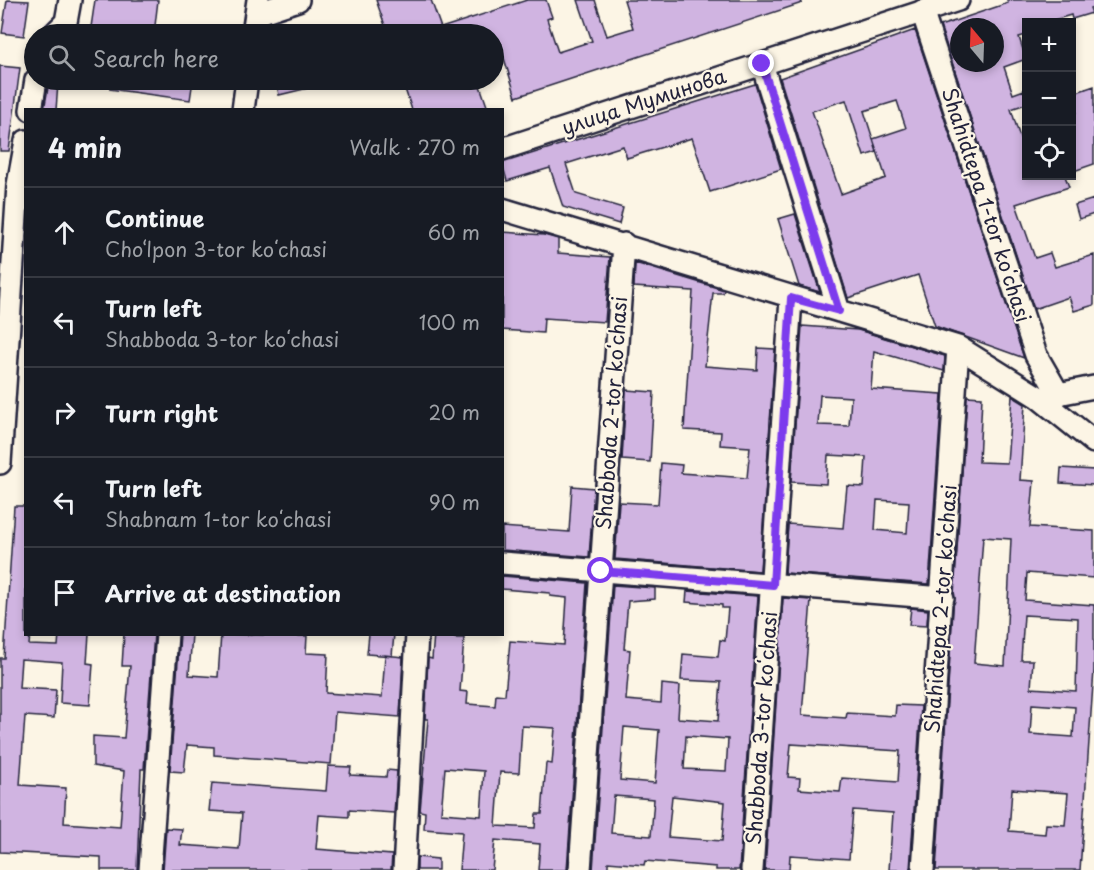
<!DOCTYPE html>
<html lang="en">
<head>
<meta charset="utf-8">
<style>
	body { margin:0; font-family:"Playpen Sans",sans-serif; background:#20242c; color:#f1f3f6 }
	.controls { position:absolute; right:18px; top:18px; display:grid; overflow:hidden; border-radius:0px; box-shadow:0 3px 9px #0003 }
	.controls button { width:54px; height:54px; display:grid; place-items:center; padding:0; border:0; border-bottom:2px solid #363941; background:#171b24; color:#f1f3f6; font:30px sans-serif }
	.compass { position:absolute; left:950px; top:18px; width:54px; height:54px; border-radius:50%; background:#171b24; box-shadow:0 3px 9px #0003; rotate:341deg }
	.stop { position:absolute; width:18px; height:18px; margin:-14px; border:4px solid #7c3aed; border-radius:50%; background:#fff }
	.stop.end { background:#7c3aed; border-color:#fff; box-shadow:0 2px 6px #0008 }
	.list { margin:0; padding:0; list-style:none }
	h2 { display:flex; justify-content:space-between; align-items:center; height:78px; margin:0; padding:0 24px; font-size:26px }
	h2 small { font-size:20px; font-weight:400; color:#9ea1a6 }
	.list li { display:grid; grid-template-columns:39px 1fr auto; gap:18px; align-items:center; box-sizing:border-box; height:90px; padding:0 24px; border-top:2px solid #363941 }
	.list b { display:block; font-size:22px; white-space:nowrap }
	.list p { margin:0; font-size:20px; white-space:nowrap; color:#9ea1a6 }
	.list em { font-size:20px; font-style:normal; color:#9ea1a6 }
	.icon { flex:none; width:33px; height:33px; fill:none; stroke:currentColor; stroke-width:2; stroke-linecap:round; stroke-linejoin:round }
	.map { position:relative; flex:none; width:1094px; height:870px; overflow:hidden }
	.search { position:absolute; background:#171b24; box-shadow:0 3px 9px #0003; left:24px; top:24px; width:480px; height:66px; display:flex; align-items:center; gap:15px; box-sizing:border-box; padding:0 21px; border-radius:33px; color:#9ea1a6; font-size:22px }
	.panel { position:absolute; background:#171b24; box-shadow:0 3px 9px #0003; left:24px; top:108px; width:480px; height:528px; border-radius:0px }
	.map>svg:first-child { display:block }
	.building { fill:#d0b4e1; stroke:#22223b; stroke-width:1.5; fill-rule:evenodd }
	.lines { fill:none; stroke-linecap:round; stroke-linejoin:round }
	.minor-casing { stroke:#22223b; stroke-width:26 }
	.minor { stroke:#fcf5e5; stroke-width:21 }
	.route { stroke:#7c3aed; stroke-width:8 }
	.labels { text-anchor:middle; stroke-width:4.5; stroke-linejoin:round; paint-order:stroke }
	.street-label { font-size:20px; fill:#22223b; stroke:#fcf5e5 }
</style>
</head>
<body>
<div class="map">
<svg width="1094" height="870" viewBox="0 0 1094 870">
	<rect width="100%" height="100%" fill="#fcf5e5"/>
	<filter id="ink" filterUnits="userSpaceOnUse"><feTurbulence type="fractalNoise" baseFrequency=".0167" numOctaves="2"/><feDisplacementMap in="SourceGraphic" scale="12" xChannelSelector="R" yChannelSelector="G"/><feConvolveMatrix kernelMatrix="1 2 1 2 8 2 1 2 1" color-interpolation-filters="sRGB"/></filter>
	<g filter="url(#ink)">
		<path class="building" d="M 7,0 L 29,1 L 24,36 L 2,33 Z
			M 95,0 L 158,0 L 154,34 L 90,34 Z
			M 376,0 L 431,0 L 441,28 L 527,0 L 546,0 L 552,17 L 547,19 L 558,52 L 592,41 L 578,0 L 595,0 L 607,36 L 633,28 L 624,0 L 801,0 L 802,3 L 516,97 L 499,42 L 494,41 L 494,34 L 388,34 Z
			M 1007,0 L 1094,0 L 1094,7 L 1090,8 L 1092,13 L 1072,19 L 1071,15 L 1047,22 L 1026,22 L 1026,35 L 1019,37 L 1026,59 L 1004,67 L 1013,94 L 1024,90 L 1026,98 L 1026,104 L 1011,109 L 1026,157 L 1026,176 L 1065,176 L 1069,187 L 1016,204 L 1035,258 L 1050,253 L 1055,267 L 1094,255 L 1094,305 L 1074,311 L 1069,297 L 1034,309 L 940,26 L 1008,3 ZM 959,27 L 995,27 L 995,63 L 959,63 Z
			M 915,30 L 1024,358 L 935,326 L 918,275 L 848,298 L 780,78 ZM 846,100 L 864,156 L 877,152 L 864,111 L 897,101 L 906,128 L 873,139 L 886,178 L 841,194 L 812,111 Z
			M 0,66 L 20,68 L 9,151 L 0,151 Z
			M 110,80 L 193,80 L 190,100 L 110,89 Z
			M 276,80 L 320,80 L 321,85 L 279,95 Z
			M 402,80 L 478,80 L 487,106 L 477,110 L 412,110 Z
			M 49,82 L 58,83 L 56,110 L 44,110 Z
			M 755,84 L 781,169 L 710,192 L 692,138 L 627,158 L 623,146 L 566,164 L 576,194 L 623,208 L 619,224 L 563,207 L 550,168 L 507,181 L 502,163 Z
			M 1094,86 L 1094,164 L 1071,172 L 1071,113 L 1076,112 L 1071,94 Z
			M 1094,199 L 1094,214 L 1079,219 L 1075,205 Z
			M 795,214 L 820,292 L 799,286 L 778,219 Z
			M 502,232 L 544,235 L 558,239 L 558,253 L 610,257 L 605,322 L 544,318 L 543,333 L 502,330 Z
			M 635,263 L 724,290 L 723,293 L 713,293 L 705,366 L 757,370 L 758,348 L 775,349 L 760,571 L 615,559 L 619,502 L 658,504 L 661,463 L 682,465 L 681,473 L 747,478 L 750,447 L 720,445 L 721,432 L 684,430 L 693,291 L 634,287 Z
			M 802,326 L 858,330 L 945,356 L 944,371 L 874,351 L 871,389 L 942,394 L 929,584 L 785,573 L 788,524 L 843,528 L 847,486 L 864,487 L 866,457 L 828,455 L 826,484 L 791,482 ZM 820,395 L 851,397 L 849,426 L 818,425 ZM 877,500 L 909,502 L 907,533 L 875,530 Z
			M 626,390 L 654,392 L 650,462 L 622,460 Z
			M 967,396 L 982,397 L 979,462 L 1007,463 L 1012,396 L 1025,404 L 1020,480 L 1034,481 L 1030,527 L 1094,531 L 1094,578 L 1027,573 L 1025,600 L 1094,605 L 1094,670 L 1080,870 L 936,870 ZM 983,537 L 1011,539 L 1005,666 L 974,663 ZM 1024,615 L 1078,618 L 1076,691 L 1031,688 L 1033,660 L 1021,660 ZM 1032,704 L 1075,707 L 1073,737 L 1030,734 ZM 1012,789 L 1068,793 L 1065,825 L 1046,824 L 1045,834 L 1009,831 Z
			M 1061,468 L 1094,470 L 1094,485 L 1060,483 Z
			M 572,486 L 594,488 L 589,557 L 502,550 L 502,527 L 569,532 Z
			M 14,506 L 26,506 L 26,634 L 30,634 L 29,645 L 58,646 L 59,634 L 89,634 L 87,663 L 93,664 L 90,705 L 60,703 L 62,662 L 21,659 L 19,688 L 56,690 L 54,718 L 25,716 L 20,785 L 66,788 L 64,823 L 120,827 L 124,771 L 93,766 L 93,736 L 124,738 L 130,666 L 122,666 L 124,634 L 154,634 L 144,769 L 141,769 L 137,870 L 101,870 L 101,857 L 0,852 L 0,658 L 4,658 Z
			M 502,576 L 587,583 L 567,870 L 538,870 L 540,844 L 495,840 L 492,870 L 459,870 L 462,832 L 424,829 L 425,812 L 420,811 L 428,719 L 425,719 L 428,658 L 432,659 L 434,634 L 456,634 L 455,638 L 464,638 L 460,691 L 468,692 L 467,704 L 495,706 L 496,694 L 505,695 L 510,641 L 564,645 L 567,598 L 550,596 L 550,593 L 502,589 ZM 522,726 L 555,728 L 552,764 L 546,763 L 542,814 L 536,814 L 535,828 L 496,826 L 500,772 L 519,773 ZM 445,768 L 484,771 L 481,816 L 441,813 Z
			M 613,585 L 655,588 L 655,599 L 628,601 L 624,649 L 630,650 L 626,700 L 661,703 L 662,684 L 680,686 L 678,718 L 718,721 L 721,682 L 681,680 L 683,654 L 718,657 L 720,640 L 725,641 L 728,608 L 722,608 L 722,605 L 686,602 L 687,591 L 758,596 L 739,870 L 716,870 L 716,867 L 645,861 L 644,865 L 608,862 L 608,870 L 593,870 ZM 624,727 L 659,730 L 655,783 L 620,780 ZM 686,736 L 728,739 L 726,771 L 684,769 ZM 614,796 L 654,799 L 651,836 L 611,833 ZM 672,796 L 725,802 L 722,841 L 668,837 Z
			M 783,598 L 811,600 L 802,715 L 846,718 L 847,713 L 895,716 L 896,705 L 921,706 L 910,870 L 889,870 L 893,813 L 853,810 L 849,859 L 790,855 L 789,870 L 765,870 ZM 791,744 L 900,751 L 898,782 L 842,778 L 840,792 L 799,789 L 800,778 L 788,777 Z
			M 911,608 L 928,610 L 927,626 L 909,625 Z
			M 180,634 L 192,634 L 189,675 L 218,677 L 221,634 L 307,636 L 306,653 L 328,654 L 326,693 L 382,697 L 385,655 L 403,657 L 400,717 L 335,712 L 331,764 L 214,755 L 214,747 L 187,745 L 184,772 L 170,771 Z
			M 369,634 L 394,634 L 392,656 L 367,654 Z
			M 328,766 L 351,767 L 350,775 L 386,777 L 387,770 L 397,771 L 394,813 L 349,810 L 349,817 L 319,815 L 316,849 L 392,855 L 391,870 L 163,870 L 166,828 L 182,829 L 180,845 L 239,849 L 242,813 L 209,811 L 212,783 L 326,791 Z
			M 417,857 L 438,859 L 438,870 L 417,870 Z"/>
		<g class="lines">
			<defs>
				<path id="minor" d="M 922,11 L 1036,355 L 1059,395
					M 256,14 L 298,0
					M 54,34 L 66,22 L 70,0
					M 253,34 L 258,0
					M 762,64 L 839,311
					M 31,110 L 36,80
					M 243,110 L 247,80
					M 502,149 L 958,0
					M 502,209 L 958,347 L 1038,397 L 1094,442
					M 1048,396 L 1094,387
					M 0,463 L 18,185 L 26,141
					M 502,563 L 943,598
					M 150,870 L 167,634
					M 404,870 L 417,634
					M 580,870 L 624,244
					M 752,870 L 791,299
					M 923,870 L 958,347"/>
			</defs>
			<use href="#minor" class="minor-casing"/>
			<use href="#minor" class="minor"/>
		</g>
	</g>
	<g class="lines" filter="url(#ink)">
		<path class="route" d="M 601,571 L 773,585 L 791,298 L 839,311 L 762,64"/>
	</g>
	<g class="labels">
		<g class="street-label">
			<text transform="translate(644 102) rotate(-18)" y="7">улица Муминова</text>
			<text transform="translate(986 205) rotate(72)" y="7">Shahidtepa 1-tor koʻchasi</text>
			<text transform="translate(612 413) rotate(-86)" y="7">Shabboda 2-tor koʻchasi</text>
			<text transform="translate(941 609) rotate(-86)" y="7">Shahidtepa 2-tor koʻchasi</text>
			<text transform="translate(762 728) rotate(-86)" y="7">Shabboda 3-tor koʻchasi</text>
		</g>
	</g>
</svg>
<div class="controls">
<button>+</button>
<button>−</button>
<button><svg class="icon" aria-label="locate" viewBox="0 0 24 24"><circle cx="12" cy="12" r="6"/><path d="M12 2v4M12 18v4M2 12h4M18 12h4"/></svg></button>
</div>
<svg class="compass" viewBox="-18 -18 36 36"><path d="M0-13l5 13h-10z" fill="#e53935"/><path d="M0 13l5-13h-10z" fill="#9ea1a6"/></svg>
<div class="stop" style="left:601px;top:571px"></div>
<div class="stop end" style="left:762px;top:64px"></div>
<div class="search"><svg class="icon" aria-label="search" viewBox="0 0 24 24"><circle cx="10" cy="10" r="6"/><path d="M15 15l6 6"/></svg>Search here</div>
<section class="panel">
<h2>4 min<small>Walk · 270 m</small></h2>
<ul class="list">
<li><svg class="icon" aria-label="ahead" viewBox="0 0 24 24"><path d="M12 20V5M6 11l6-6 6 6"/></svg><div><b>Continue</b><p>Cho‘lpon 3-tor koʻchasi</p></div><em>60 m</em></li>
<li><svg class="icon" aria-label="left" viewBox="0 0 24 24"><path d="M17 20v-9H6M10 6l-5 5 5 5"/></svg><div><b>Turn left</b><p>Shabboda 3-tor koʻchasi</p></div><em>100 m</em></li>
<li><svg class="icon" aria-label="right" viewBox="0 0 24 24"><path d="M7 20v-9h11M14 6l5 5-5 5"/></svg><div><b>Turn right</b></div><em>20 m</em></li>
<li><svg class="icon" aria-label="left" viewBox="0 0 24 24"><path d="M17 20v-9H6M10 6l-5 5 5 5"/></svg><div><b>Turn left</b><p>Shabnam 1-tor koʻchasi</p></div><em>90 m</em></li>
<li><svg class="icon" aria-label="arrive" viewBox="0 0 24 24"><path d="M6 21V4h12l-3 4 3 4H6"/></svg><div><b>Arrive at destination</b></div></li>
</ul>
</section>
</div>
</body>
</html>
